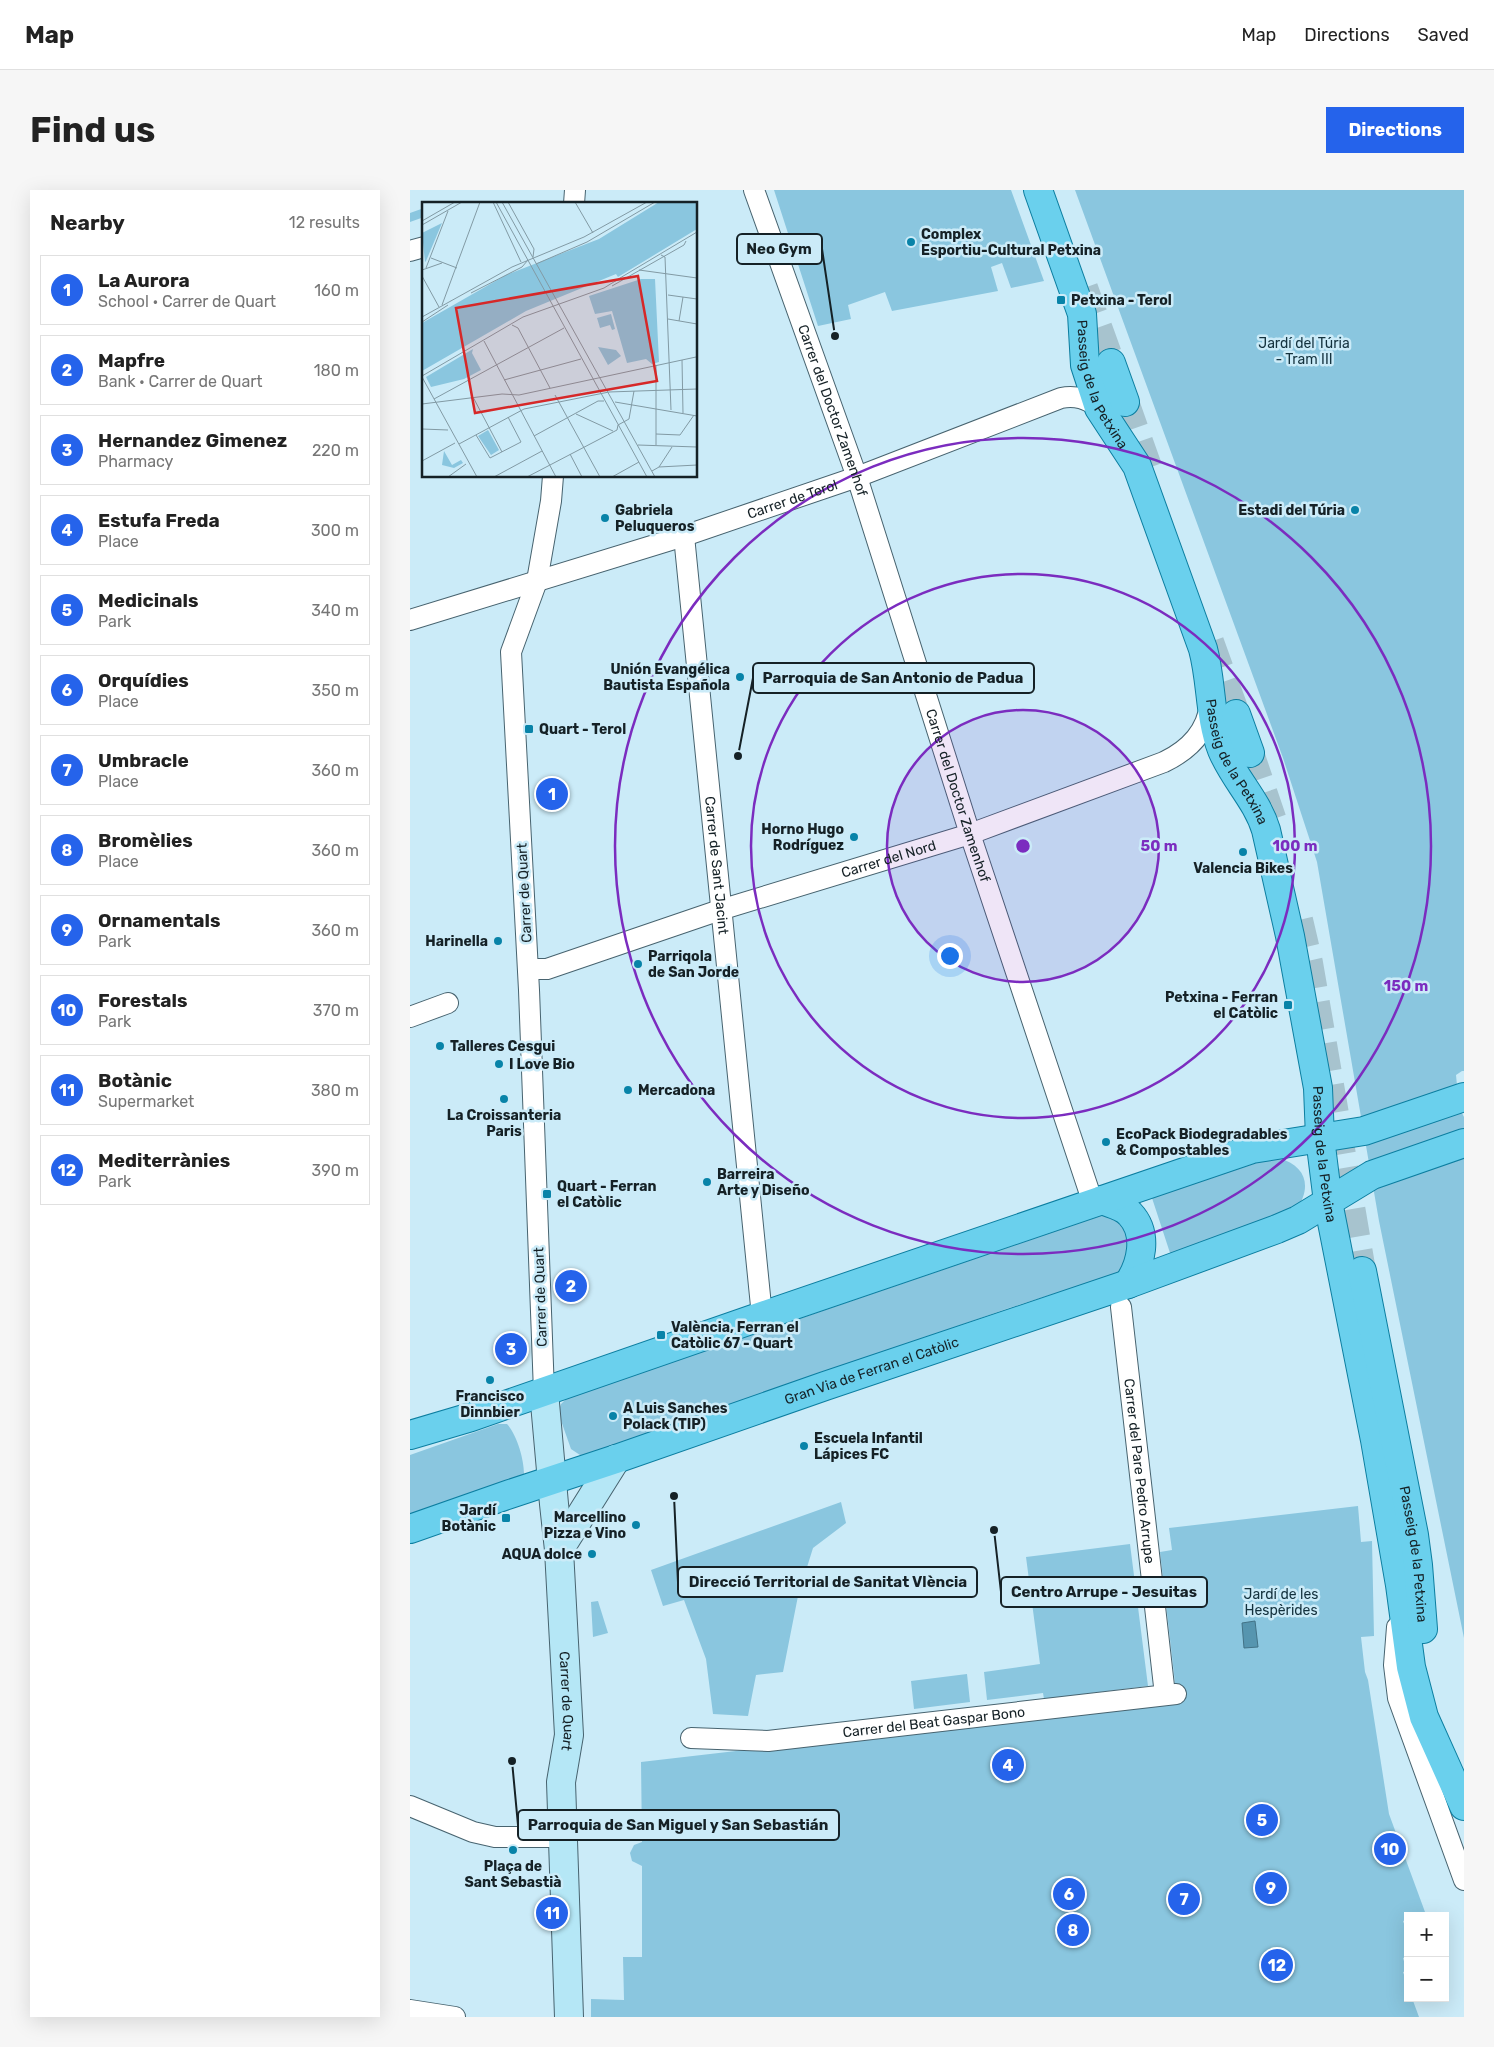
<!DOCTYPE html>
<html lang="en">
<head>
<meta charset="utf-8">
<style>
	body { margin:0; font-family:Rubik,sans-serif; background:#f6f6f6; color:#222 }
	.controls { position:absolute; right:15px; bottom:15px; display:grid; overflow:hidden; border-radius:0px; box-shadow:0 5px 20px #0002 }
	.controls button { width:45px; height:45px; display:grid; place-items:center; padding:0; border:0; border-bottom:1px solid #e0e0e0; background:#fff; color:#222; font:25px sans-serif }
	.you { position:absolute; left:539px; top:765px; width:18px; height:18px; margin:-12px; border:4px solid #fff; border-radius:50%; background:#1a73e8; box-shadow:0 0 0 8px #1a73e833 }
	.badge { display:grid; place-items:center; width:32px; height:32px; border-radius:50%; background:#2563eb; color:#fff; font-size:16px; font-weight:700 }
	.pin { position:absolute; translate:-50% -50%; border:2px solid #fff; box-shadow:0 1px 5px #0006 }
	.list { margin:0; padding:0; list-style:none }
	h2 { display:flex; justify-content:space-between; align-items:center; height:65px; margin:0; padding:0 20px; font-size:21px }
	h2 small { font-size:16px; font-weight:400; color:#767676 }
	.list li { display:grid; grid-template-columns:32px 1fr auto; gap:15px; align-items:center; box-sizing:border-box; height:70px; margin:0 10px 10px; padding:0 10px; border:1px solid #e0e0e0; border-radius:0px }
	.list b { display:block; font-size:19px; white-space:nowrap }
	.list p { margin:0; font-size:16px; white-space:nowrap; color:#767676 }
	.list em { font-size:16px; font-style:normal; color:#767676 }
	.map { position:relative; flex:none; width:1054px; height:1827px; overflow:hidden; border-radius:0px }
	header { display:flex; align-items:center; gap:30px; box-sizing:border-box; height:70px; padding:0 25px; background:#fff; border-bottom:1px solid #e0e0e0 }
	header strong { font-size:24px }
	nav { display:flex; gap:28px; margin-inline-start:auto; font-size:18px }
	.intro { display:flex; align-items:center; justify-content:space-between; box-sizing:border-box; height:120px; padding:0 30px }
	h1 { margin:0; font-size:35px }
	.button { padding:12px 22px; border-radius:0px; background:#2563eb; color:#fff; font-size:18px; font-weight:700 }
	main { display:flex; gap:30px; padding:0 30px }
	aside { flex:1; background:#fff; border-radius:0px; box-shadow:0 5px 20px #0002 }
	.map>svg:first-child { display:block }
	.green { fill:#8ac6df }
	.water { fill:#5695af; stroke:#427286 }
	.pier { fill:#cbebf8 }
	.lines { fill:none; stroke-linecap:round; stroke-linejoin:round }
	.primary-tunnel { stroke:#a7c3ce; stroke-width:28; stroke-dasharray:28 14; stroke-linecap:butt }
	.street-casing { stroke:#47636f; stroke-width:22 }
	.secondary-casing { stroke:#47636f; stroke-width:30 }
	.primary-casing { stroke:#0c7ea0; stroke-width:30 }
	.street { stroke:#fff; stroke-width:20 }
	.secondary { stroke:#b5e7f6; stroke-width:28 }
	.primary { stroke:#6ad0ed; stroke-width:28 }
	.ring { fill:none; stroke:#7b2cbf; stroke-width:2.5 }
	.poi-dot { fill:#0883a8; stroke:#cbebf8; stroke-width:2 }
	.labels { text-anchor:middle; stroke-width:5; stroke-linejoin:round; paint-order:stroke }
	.poi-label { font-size:14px; font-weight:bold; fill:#152126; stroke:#cbebf8; text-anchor:start }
	.park-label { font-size:14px; fill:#14323e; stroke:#cbebf8 }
	.street-label { font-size:14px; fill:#152126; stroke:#cbebf8 }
	.inset-road { fill:none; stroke:#829aa4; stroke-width:1 }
	.view { fill:#d62828; fill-opacity:0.15; stroke:#d62828; stroke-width:2.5 }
	.inset-edge { fill:none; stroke:#152126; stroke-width:2.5 }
	.centre { fill:#7b2cbf; stroke:#cbebf8; stroke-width:2.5 }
	.ring-label { font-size:15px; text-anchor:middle; font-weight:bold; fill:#7b2cbf; stroke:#cbebf8; stroke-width:5; stroke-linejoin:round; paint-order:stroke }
	.leader { fill:none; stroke:#152126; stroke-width:2 }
	.callout-dot { fill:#152126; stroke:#cbebf8; stroke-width:2 }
	.callout { fill:#cbebf8; stroke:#152126; stroke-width:2 }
	.callout-label { font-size:15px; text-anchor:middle; font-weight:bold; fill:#152126 }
</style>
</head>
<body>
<header>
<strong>Map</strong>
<nav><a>Map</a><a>Directions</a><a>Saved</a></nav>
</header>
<div class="intro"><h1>Find us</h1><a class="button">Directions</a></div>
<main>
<aside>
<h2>Nearby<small>12 results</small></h2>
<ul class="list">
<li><span class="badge">1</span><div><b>La Aurora</b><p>School · Carrer de Quart</p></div><em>160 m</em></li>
<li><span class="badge">2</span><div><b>Mapfre</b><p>Bank · Carrer de Quart</p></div><em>180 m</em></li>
<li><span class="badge">3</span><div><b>Hernandez Gimenez</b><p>Pharmacy</p></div><em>220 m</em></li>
<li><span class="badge">4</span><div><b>Estufa Freda</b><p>Place</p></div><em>300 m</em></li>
<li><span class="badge">5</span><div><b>Medicinals</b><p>Park</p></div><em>340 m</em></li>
<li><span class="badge">6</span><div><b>Orquídies</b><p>Place</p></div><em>350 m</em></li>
<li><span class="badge">7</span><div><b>Umbracle</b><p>Place</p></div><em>360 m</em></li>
<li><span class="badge">8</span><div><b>Bromèlies</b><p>Place</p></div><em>360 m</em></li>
<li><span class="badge">9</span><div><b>Ornamentals</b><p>Park</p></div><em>360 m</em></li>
<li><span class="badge">10</span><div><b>Forestals</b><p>Park</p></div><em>370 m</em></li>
<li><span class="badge">11</span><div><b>Botànic</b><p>Supermarket</p></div><em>380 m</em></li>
<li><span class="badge">12</span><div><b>Mediterrànies</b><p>Park</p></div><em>390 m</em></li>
</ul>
</aside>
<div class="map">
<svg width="1054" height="1827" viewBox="0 0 1054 1827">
	<rect width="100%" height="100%" fill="#cbebf8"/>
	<path class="green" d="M 364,0 L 601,0 L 634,91 L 601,98 L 592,73 L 581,77 L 588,101 L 482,121 L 475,102 L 438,115 L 441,129 L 408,136 Z
		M 665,0 L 1054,0 L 1054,1448 L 969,1031 L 907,672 L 873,568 Z
		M 14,18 L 14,27 L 0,32 L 0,23 Z
		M 869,968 C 896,976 902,996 887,1019 L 761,1066 L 742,1008 L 852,971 Z
		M 699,1023 L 704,1023 L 722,1047 L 713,1082 L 599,1118 L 182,1265 L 170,1265 L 161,1259 L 148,1222 L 151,1214 L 157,1208 Z
		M 88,1234 L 97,1234 C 107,1245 114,1269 114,1284 L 107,1290 L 0,1326 L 0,1265 Z
		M 431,1312 L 436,1333 L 403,1358 L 388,1406 L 373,1482 L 346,1485 L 338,1526 L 303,1524 L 296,1469 L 274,1410 L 253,1416 L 241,1380 Z
		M 948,1316 L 951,1352 L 962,1351 L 964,1446 L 951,1447 L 955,1482 L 958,1490 L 979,1624 L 1015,1722 L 1006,1726 L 998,1726 L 998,1729 L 993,1731 L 998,1744 L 998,1766 L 993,1768 L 997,1781 L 993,1782 L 998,1796 L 998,1808 L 1002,1808 L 1009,1827 L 181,1827 L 181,1809 L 214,1810 L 213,1767 L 232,1767 L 232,1676 L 222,1671 L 220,1663 L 224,1655 L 232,1652 L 231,1572 L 767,1510 L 750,1362 L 762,1360 L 759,1338 Z
		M 720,1354 L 738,1496 L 634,1509 L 633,1503 L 577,1510 L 574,1482 L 630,1474 L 616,1367 Z
		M 188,1411 L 198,1443 L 183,1447 L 181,1412 Z
		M 557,1484 L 560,1512 L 504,1519 L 501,1491 Z"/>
	<path class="water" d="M 845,1431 L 848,1457 L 834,1458 L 832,1433 Z"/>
	<path class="pier" d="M 1052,881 L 1054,881 L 1054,927 L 1049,917 L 1046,885 Z"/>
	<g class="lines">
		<path class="primary-tunnel" d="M 674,98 L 701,173
			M 715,212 L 743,291
			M 800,452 L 826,524
			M 840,563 L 865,637
			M 889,730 L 899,773 L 952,1081"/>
		<defs>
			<g id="street">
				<path id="s1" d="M 344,0 L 447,287 L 560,644 L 683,1013"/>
				<path d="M 164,14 L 165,0"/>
				<path d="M 0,61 L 14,57"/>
				<path id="s2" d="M 274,346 L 352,1126"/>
				<path id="s3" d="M 0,430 L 274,346 L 447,287 L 651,208 C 666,205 677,209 689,218"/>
				<path id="s4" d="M 118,779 L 137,779 L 310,720 L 560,644 L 754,572 C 779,560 797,542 800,514"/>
				<path d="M 0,827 L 38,813"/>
				<path id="s5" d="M 711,1117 L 755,1505"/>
				<path d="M 134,1202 L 119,800 L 101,462 L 127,391 L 141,311 L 143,286"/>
				<path d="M 987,1437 L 984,1475 L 988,1508 L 1054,1690"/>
				<path id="s6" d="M 281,1548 L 358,1551 L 766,1504"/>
				<path d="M 0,1616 L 63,1642 L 85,1647 L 154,1647"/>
				<path d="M 0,1820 L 45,1827"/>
			</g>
			<g id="secondary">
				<path id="s7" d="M 134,1202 L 144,1314 L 149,1360 L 159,1545 L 151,1592 L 159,1827"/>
				<path d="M 149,1360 L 206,1269"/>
			</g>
			<g id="primary">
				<path id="s8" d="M 628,0 L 672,124 L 675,175 L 689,218 L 727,276 L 793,459 C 802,492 799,527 812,560 C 824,589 847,610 856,640 L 880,746 L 908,898 L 910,948 L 918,1012 L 965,1250 L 990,1395 L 1001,1477 L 1014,1527 L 1054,1616"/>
				<path d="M 701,173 L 715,212"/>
				<path d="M 826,524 L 840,563"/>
				<path d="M 692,1010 C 701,1014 713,1016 720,1024 C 739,1044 731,1075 718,1094"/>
				<path id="s9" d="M 952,1081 L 1004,1345 L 1008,1375 L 1013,1439"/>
				<path d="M 0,1245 L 61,1227 L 352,1126 L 842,959 L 954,941 L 1054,907"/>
				<path id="s10" d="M 0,1339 L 100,1304 L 206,1269 L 415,1196 L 718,1094 L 867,1039 L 888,1030 L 962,985 L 1054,953"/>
			</g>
		</defs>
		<use href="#street" class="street-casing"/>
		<use href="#secondary" class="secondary-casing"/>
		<use href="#primary" class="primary-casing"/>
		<use href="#street" class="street"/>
		<use href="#secondary" class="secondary"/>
		<use href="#primary" class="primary"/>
	</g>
	<circle cx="613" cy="656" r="136" fill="#7b2cbf" fill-opacity=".12"/>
	<g class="ring">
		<circle cx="613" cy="656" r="136"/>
		<circle cx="613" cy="656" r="272"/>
		<circle cx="613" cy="656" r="408"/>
	</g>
	<g class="poi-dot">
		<circle cx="501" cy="52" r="5"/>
		<rect x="646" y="105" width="10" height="10" rx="2.5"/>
		<circle cx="945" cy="320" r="5"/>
		<circle cx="195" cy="328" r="5"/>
		<circle cx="330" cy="487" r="5"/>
		<rect x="114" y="534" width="10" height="10" rx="2.5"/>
		<circle cx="444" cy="647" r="5"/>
		<circle cx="833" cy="662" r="5"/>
		<circle cx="88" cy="751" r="5"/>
		<circle cx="228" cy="774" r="5"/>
		<rect x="873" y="810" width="10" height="10" rx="2.5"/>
		<circle cx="30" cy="856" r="5"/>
		<circle cx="89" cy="874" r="5"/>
		<circle cx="218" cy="900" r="5"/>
		<circle cx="94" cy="909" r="5"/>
		<circle cx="696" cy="952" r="5"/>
		<circle cx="297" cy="992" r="5"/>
		<rect x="132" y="999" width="10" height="10" rx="2.5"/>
		<rect x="246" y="1140" width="10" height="10" rx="2.5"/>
		<circle cx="80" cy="1190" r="5"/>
		<circle cx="203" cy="1226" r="5"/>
		<circle cx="394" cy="1256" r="5"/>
		<rect x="91" y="1323" width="10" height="10" rx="2.5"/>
		<circle cx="226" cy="1335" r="5"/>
		<circle cx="182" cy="1364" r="5"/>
		<circle cx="103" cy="1660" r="5"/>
	</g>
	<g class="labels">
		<g class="poi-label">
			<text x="511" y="49">Complex<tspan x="511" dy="16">Esportiu-Cultural Petxina</tspan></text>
			<text x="661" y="115">Petxina - Terol</text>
			<text x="205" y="325">Gabriela<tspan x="205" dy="16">Peluqueros</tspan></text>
			<text x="935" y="325" text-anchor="end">Estadi del Túria</text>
			<text x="320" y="484" text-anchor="end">Unión Evangélica<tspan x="320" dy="16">Bautista Española</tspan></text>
			<text x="129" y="544">Quart - Terol</text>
			<text x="434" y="644" text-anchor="end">Horno Hugo<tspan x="434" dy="16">Rodríguez</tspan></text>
			<text x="833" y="683" text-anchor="middle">Valencia Bikes</text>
			<text x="78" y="756" text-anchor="end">Harinella</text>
			<text x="238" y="771">Parriqola<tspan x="238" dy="16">de San Jorde</tspan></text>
			<text x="868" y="812" text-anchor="end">Petxina - Ferran<tspan x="868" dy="16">el Catòlic</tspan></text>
			<text x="40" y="861">Talleres Cesgui</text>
			<text x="99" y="879">I Love Bio</text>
			<text x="228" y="905">Mercadona</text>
			<text x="94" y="930" text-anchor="middle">La Croissanteria<tspan x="94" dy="16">Paris</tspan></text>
			<text x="706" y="949">EcoPack Biodegradables<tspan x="706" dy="16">&amp; Compostables</tspan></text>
			<text x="307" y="989">Barreira<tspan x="307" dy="16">Arte y Diseño</tspan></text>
			<text x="147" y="1001">Quart - Ferran<tspan x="147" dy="16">el Catòlic</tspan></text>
			<text x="261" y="1142">València, Ferran el<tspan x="261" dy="16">Catòlic 67 - Quart</tspan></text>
			<text x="80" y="1211" text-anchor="middle">Francisco<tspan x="80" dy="16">Dinnbier</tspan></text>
			<text x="213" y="1223">A Luis Sanches<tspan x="213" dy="16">Polack (TIP)</tspan></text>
			<text x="404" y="1253">Escuela Infantil<tspan x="404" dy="16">Lápices FC</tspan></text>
			<text x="86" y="1325" text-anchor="end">Jardí<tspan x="86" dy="16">Botànic</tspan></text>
			<text x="216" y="1332" text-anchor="end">Marcellino<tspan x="216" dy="16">Pizza e Vino</tspan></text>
			<text x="172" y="1369" text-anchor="end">AQUA dolce</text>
			<text x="103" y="1681" text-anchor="middle">Plaça de<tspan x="103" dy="16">Sant Sebastià</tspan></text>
		</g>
		<g class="park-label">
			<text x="894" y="158">Jardí del Túria<tspan x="894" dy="16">- Tram III</tspan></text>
			<text x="871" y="1409">Jardí de les<tspan x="871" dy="16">Hespèrides</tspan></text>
		</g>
		<g class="street-label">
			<text dy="5" stroke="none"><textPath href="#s8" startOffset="206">Passeig de la Petxina</textPath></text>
			<text dy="5" stroke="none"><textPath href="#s1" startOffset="234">Carrer del Doctor Zamenhof</textPath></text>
			<text dy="5" stroke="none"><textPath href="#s3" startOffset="401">Carrer de Terol</textPath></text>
			<text dy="5" stroke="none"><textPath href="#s8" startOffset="611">Passeig de la Petxina</textPath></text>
			<text dy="5" stroke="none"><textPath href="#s1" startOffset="639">Carrer del Doctor Zamenhof</textPath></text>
			<text dy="5" stroke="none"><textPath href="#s4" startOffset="378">Carrer del Nord</textPath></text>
			<text dy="5" stroke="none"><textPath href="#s2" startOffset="331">Carrer de Sant Jacint</textPath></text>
			<text transform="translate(114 703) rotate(-93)" y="5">Carrer de Quart</text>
			<text dy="5" stroke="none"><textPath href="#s8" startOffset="1016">Passeig de la Petxina</textPath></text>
			<text transform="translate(130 1107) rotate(-92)" y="5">Carrer de Quart</text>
			<text dy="5" stroke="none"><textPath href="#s10" startOffset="488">Gran Via de Ferran el Catòlic</textPath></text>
			<text dy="5" stroke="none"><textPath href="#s5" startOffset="165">Carrer del Pare Pedro Arrupe</textPath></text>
			<text dy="5" stroke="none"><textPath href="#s9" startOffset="288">Passeig de la Petxina</textPath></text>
			<text dy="5" stroke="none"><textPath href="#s7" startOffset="310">Carrer de Quart</textPath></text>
			<text dy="5" stroke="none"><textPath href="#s6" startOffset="244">Carrer del Beat Gaspar Bono</textPath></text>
		</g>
	</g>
	<g transform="translate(12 12)">
		<rect width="275" height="275" fill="#cbebf8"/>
		<path d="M 237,0 L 275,0 L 275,27 L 196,75 L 194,72 L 104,109 L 0,169 L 0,121 L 84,73 L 177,37 ZM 20,21 L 4,59 L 3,60 L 0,31 ZM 219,77 L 233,77 L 237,160 L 230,162 L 224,157 L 205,161 L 190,109 L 173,112 L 167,94 ZM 189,112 L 193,127 L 190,128 L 188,123 L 178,126 L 175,116 ZM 176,145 L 194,148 L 199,154 L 186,163 ZM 51,147 L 50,151 L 59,168 L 42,177 L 9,185 L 4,175 ZM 66,228 L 77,248 L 69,253 L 56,234 ZM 22,249 L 30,263 L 39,258 L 41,261 L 32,266 L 20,263 Z" fill="#8ac6df"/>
		<path class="inset-road" d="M 71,0 L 99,60M 74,0 L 225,275M 80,0 L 233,275M 86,0 L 112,47 L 111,55M 153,0 L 171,31M 0,19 L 33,0M 0,23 L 40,0M 239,53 L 243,55 L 249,208M 9,56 L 35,66M 114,62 L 165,40 L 233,0M 4,66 L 26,9M 0,68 L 20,61M 217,68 L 275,76M 0,74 L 17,105M 193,79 L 275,30M 190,84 L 262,43 L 264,39M 49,91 L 100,65 L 106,58M 246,93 L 275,97M 20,103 L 58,0M 0,115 L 90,65 L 162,35 L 225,0M 246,117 L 275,122M 257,119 L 261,95M 0,120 L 26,103M 90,123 L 96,126 L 128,186M 62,139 L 134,275M 260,158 L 261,211M 234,163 L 234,243M 0,174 L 101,115 L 182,86 L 195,78M 0,175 L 55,275M 82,178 L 159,157M 133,193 L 178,275M 51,195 L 80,250M 12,197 L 142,126M 193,200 L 275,214M 0,202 L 80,192 L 97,193 L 274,155M 154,212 L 191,229M 0,227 L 26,228M 234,232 L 258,233 L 272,213M 54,233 L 68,256 L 99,240 L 86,215M 112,234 L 176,199 L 182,199M 37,242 L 102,207 L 187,190 L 275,187M 216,243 L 275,245M 148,252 L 160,275M 0,259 L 33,241M 237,265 L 250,245M 230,269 L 237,265 L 275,263M 26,275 L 44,262M 72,275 L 120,249M 105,275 L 195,228 L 196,223 L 207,217 L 212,189M 190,275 L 217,260"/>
		<path class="view" d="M 216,74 L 235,179 L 53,211 L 34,106 Z"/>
		<rect width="275" height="275" class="inset-edge"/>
	</g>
	<circle cx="613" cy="656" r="8" class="centre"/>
	<g class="ring-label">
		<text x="749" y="661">50 m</text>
		<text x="885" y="661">100 m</text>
		<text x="996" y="801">150 m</text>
	</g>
	<path class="leader" d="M425 146L412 59M328 566L343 488M264 1306L268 1392M584 1340L591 1402M102 1571L108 1635"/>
	<g class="callout-dot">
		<circle cx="425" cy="146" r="5"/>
		<circle cx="328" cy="566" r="5"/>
		<circle cx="264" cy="1306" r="5"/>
		<circle cx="584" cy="1340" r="5"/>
		<circle cx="102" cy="1571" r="5"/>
	</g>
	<g class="callout">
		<rect x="327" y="44" width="85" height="30" rx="5"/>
		<rect x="343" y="473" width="281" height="30" rx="5"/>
		<rect x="268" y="1377" width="299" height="30" rx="5"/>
		<rect x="591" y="1387" width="206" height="30" rx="5"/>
		<rect x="108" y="1620" width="321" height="30" rx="5"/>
	</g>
	<g class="callout-label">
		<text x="369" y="64">Neo Gym</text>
		<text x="483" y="493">Parroquia de San Antonio de Padua</text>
		<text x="418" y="1397">Direcció Territorial de Sanitat Vlència</text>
		<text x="694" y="1407">Centro Arrupe - Jesuitas</text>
		<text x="268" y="1640">Parroquia de San Miguel y San Sebastián</text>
	</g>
</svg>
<div class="controls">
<button>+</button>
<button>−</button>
</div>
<div class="you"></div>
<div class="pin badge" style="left:142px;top:604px">1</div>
<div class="pin badge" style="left:161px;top:1096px">2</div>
<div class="pin badge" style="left:101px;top:1159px">3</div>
<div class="pin badge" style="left:598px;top:1575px">4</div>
<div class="pin badge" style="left:852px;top:1630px">5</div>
<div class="pin badge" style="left:659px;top:1704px">6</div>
<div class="pin badge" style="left:774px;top:1709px">7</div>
<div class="pin badge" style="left:663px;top:1740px">8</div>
<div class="pin badge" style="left:861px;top:1698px">9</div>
<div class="pin badge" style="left:980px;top:1659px">10</div>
<div class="pin badge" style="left:142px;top:1723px">11</div>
<div class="pin badge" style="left:867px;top:1775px">12</div>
</div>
</main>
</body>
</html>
